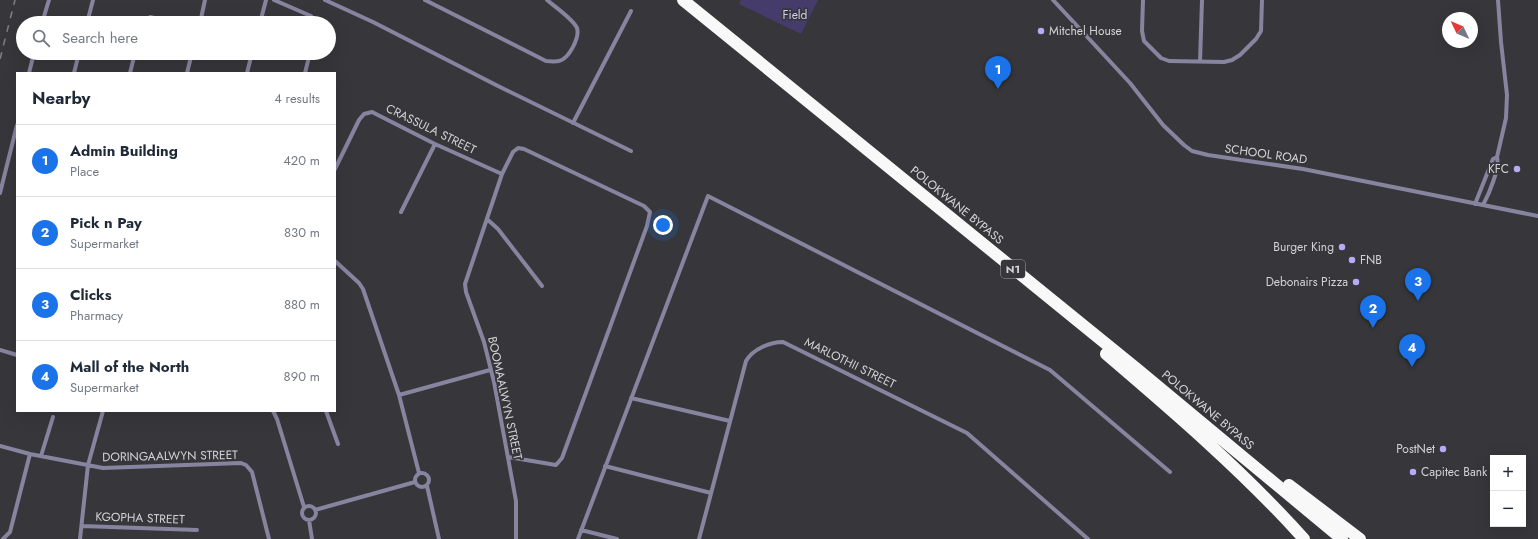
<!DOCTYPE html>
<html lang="en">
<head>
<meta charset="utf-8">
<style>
	body { margin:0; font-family:Jost,sans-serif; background:#f2f2f3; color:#1f2937 }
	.controls { position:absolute; right:12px; bottom:12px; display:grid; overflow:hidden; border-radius:0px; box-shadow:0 4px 16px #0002 }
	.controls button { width:36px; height:36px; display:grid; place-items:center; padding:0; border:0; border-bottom:1px solid #e0e1e3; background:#fff; color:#1f2937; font:20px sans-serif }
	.compass { position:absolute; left:1442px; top:12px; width:36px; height:36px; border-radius:50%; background:#fff; box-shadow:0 4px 16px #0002; rotate:314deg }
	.you { position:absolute; left:663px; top:225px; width:14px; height:14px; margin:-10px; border:3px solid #fff; border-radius:50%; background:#1a73e8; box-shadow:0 0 0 6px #1a73e833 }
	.badge { display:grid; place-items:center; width:26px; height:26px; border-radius:50%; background:#1a73e8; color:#fff; font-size:13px; font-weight:700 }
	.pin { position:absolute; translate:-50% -33px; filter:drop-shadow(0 1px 2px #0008) }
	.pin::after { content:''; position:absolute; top:21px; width:14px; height:12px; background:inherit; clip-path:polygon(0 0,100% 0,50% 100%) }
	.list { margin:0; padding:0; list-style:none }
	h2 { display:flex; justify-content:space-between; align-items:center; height:52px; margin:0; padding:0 16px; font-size:17px }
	h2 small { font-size:13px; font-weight:400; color:#747a83 }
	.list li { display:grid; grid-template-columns:26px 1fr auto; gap:12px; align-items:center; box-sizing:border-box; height:72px; padding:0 16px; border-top:1px solid #e0e1e3 }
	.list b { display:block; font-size:15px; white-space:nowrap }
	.list p { margin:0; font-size:13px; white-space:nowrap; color:#747a83 }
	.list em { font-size:13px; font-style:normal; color:#747a83 }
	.icon { flex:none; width:22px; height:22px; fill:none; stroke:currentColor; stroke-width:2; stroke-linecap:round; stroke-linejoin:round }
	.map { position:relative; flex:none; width:1538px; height:539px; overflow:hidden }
	.search { position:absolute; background:#fff; box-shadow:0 4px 16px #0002; left:16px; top:16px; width:320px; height:44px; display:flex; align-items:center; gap:10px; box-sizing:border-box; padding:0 14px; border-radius:22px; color:#747a83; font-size:15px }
	.panel { position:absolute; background:#fff; box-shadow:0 4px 16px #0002; left:16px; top:72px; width:320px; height:340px; border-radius:0px }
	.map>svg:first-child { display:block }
	.green { fill:#453c6c }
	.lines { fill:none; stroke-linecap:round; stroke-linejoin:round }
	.minor { stroke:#87849f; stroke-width:4 }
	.motorway { stroke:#f8f8f8; stroke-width:12 }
	.rail { stroke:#818184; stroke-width:1.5; stroke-dasharray:7 7; stroke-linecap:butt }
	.poi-dot { fill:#b7abf8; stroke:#37363a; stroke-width:1.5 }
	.labels { text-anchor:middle; stroke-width:3.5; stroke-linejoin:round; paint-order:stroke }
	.shield { fill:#37363a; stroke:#a4a4a6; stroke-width:1 }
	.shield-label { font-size:11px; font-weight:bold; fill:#d3d3d5 }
	.park-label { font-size:12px; fill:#d2cef1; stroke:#37363a }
	.poi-label { font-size:12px; fill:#d3d3d5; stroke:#37363a; text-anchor:end }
	.street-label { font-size:12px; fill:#d3d3d5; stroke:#37363a }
</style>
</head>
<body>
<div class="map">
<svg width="1538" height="539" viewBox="0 0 1538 539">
	<rect width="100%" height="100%" fill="#37363a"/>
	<path class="green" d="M 741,0 L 818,0 L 801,34 L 739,4 Z"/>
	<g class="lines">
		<path class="minor" d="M 274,0 L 311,16 L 316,23
			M 325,0 L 373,22 L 498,86 L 631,151
			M 425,0 L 546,61 C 550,61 555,62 559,61 C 569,59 580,37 577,28 C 573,19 555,7 547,0
			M 1053,0 L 1130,83 L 1163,125 L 1184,145 L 1192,151 L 1208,155 L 1303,169 L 1538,216
			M 1143,0 L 1142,31 L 1144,41 L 1161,58 L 1169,61 L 1224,62 L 1232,60 L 1240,55 L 1256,39 L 1261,31 L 1262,0
			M 42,23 L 49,0
			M 87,23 L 93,0
			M 145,23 L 150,17 L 178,23
			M 200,23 L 205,0
			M 260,23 L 266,0
			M 1200,62 L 1202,0
			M 29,73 L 34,53
			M 74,73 L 79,53
			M 130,73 L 135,53
			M 187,73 L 192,53
			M 247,73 L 252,53
			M 305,73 L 310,53
			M 573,123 L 631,11
			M 335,169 L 359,120 L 364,114 L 372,112 L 435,144 L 502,174
			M 0,193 L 17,125
			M 1475,204 L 1493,159 L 1497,157
			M 1483,205 C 1489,194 1500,168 1497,157 L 1506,118 L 1507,95 L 1501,42 L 1498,0
			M 401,212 L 435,144
			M 488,220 L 498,229 L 542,286
			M 335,261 L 359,283 L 363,289 L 399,395 L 419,473
			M 0,350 L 17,355
			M 399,395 L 490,370
			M 631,398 L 730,421
			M 273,411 L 277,419 L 304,507
			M 326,411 L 338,444
			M 0,446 L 30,454 L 103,468 L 241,463 L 246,465 L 252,472 L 269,539
			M 41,456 L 53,417
			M 508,457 L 556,465 L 562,458 L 647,226 L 650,212 L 644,206 L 524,149 L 518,148 L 513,152 L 502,174 L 465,284 L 466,292 L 484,342 L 494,382 L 516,501 L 516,539
			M 605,466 L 711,493
			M415 480a7 7 0 1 1 14 0a7 7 0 1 1-14 0Z
			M 427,486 L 439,539
			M302 513a7 7 0 1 1 14 0a7 7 0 1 1-14 0Z
			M 315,510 L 415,482
			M 309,520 L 312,539
			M 82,526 L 197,530
			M 581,530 L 617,539
			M 3,539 L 10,532 L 30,454
			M 80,539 L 88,465 L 103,411
			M 578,539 L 708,196 L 1050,370 L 1170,472
			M 699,539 L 746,361 C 753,349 770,342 783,342 L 967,433 L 1088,539"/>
		<path class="motorway" d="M 683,0 L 1137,369 L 1342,539
			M 1106,354 C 1174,412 1245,473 1304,539
			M 1289,485 L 1360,539"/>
		<path class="rail" d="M 0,59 L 15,0"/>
	</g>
	<g class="poi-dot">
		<circle cx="1041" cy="31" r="4"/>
		<circle cx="1517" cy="169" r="4"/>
		<circle cx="1342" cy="247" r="4"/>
		<circle cx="1352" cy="260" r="4"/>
		<circle cx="1356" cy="282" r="4"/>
		<circle cx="1443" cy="449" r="4"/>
		<circle cx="1413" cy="472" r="4"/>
	</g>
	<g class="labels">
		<rect class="shield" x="1001" y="260" width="24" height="18" rx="3"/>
		<g class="shield-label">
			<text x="1013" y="273">N1</text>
		</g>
		<g class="park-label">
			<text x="795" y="19">Field</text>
		</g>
		<g class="poi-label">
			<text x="1049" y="35" text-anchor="start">Mitchel House</text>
			<text x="1509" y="173">KFC</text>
			<text x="1334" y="251">Burger King</text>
			<text x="1360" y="264" text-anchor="start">FNB</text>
			<text x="1348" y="286">Debonairs Pizza</text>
			<text x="1435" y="453">PostNet</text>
			<text x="1421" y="476" text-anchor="start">Capitec Bank</text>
		</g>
		<g class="street-label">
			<text transform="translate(431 129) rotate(26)" y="4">CRASSULA STREET</text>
			<text transform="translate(1266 154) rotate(8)" y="4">SCHOOL ROAD</text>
			<text transform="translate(957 205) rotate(39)" y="4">POLOKWANE BYPASS</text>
			<text transform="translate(850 363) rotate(26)" y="4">MARLOTHII STREET</text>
			<text transform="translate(505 398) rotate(78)" y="4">BOOMAALWYN STREET</text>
			<text transform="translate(1208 410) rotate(40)" y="4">POLOKWANE BYPASS</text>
			<text transform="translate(170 456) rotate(-1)" y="4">DORINGAALWYN STREET</text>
			<text transform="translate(140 518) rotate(2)" y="4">KGOPHA STREET</text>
		</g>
	</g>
</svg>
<div class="controls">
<button>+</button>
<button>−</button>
</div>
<svg class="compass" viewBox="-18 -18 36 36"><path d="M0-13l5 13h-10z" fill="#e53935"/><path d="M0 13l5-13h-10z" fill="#747a83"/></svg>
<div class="you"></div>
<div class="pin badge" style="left:998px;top:89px">1</div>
<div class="pin badge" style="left:1373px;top:328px">2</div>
<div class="pin badge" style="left:1418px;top:301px">3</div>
<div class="pin badge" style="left:1412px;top:367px">4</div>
<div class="search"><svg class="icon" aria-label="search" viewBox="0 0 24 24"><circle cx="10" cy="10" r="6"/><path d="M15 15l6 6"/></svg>Search here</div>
<section class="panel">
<h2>Nearby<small>4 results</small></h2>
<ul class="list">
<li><span class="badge">1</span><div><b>Admin Building</b><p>Place</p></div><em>420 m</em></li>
<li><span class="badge">2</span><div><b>Pick n Pay</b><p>Supermarket</p></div><em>830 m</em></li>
<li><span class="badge">3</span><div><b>Clicks</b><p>Pharmacy</p></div><em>880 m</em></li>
<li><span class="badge">4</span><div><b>Mall of the North</b><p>Supermarket</p></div><em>890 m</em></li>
</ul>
</section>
</div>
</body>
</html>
